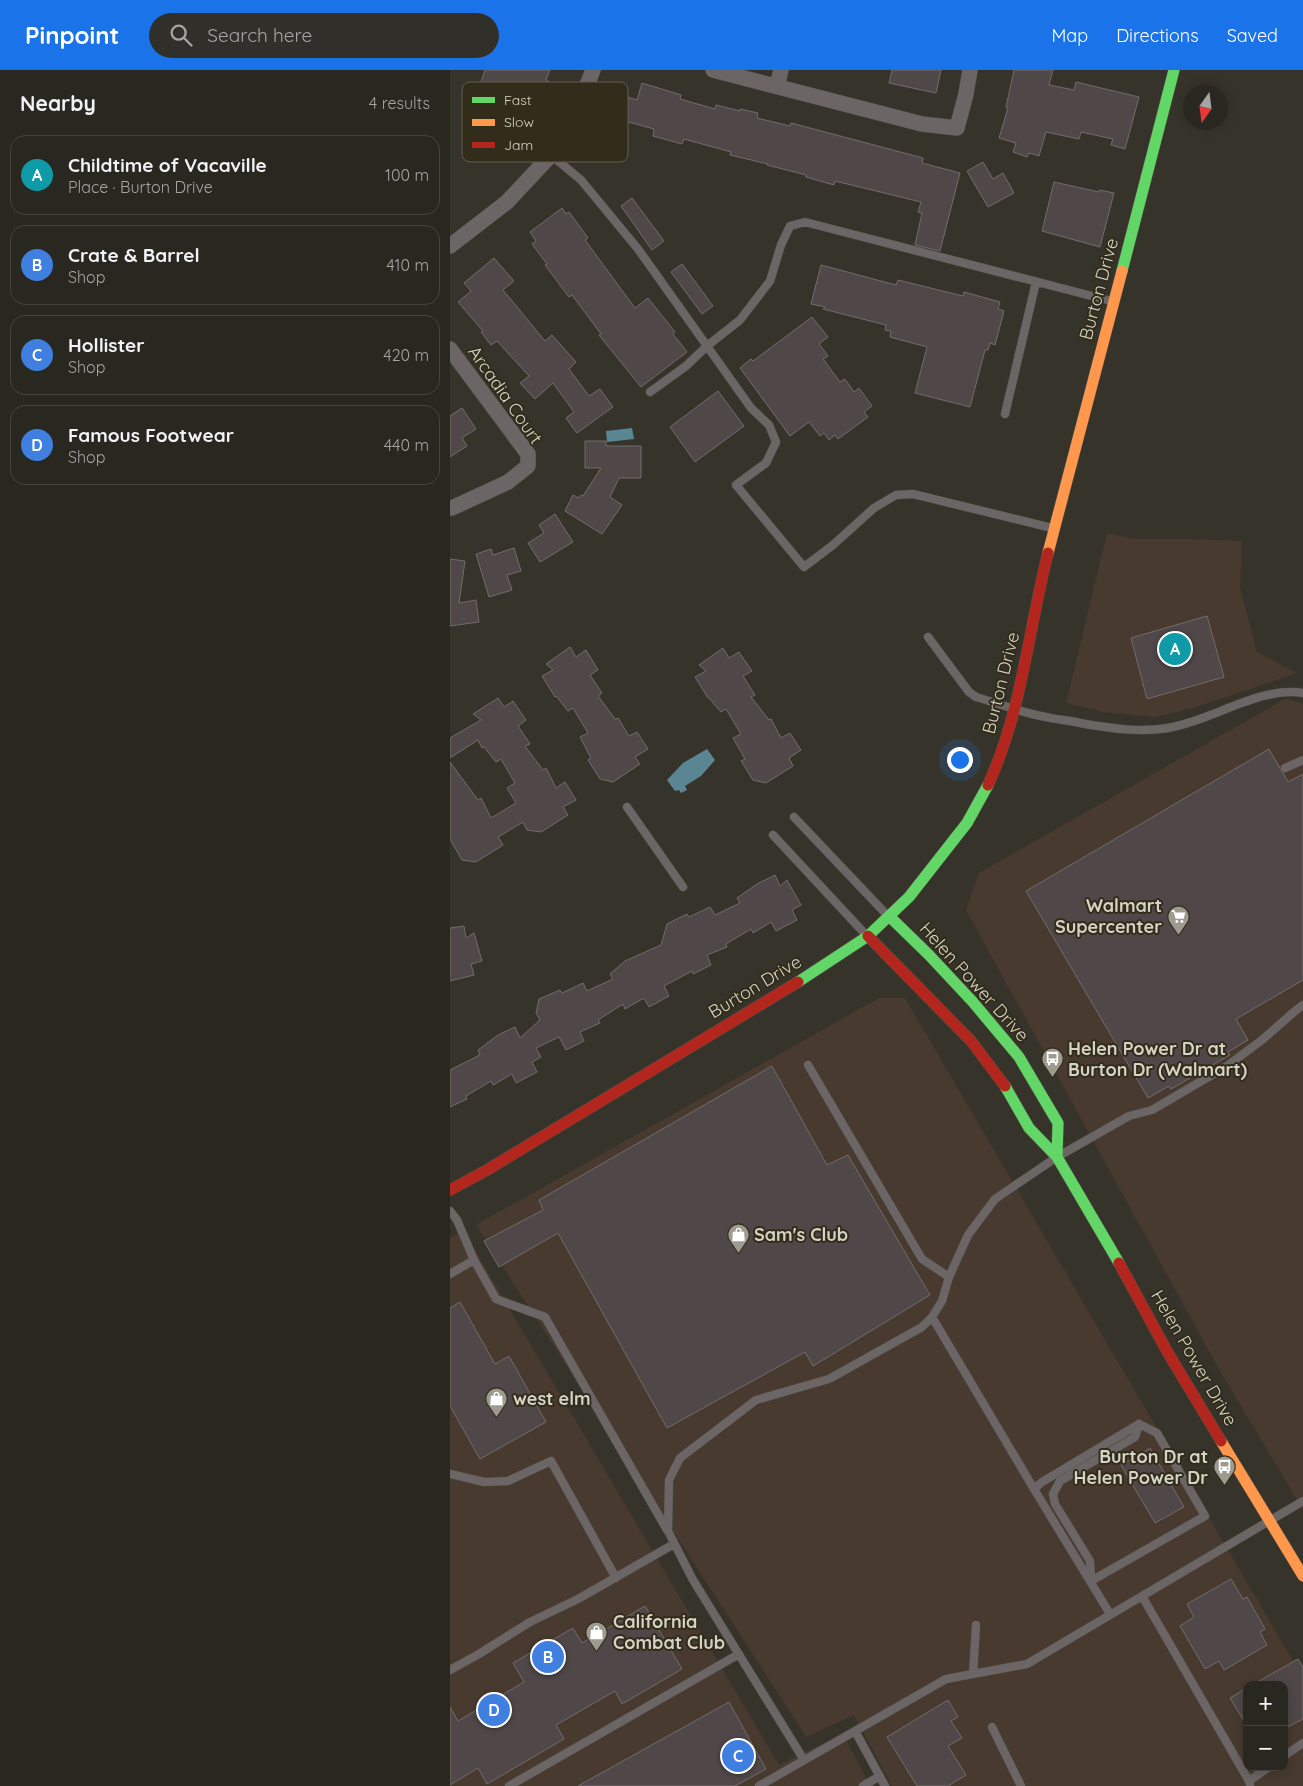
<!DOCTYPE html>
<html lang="en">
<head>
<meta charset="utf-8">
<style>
	body { margin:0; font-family:Quicksand,sans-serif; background:#302f29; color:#f1f3f6 }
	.controls { position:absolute; right:15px; bottom:15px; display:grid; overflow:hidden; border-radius:10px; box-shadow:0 2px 12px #0003 }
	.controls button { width:45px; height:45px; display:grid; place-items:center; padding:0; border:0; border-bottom:1px solid #44443e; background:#282720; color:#f1f3f6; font:25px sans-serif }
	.compass { position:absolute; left:733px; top:15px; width:45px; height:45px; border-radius:50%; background:#282720; box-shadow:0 2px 12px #0003; rotate:194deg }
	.you { position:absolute; left:509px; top:689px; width:18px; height:18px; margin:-12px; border:4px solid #fff; border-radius:50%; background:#1a73e8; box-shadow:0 0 0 8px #1a73e833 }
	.badge { display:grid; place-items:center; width:32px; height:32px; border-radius:50%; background:#1a73e8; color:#fff; font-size:16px; font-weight:700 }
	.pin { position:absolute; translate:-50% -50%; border:2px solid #fff; box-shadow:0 1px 5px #0006 }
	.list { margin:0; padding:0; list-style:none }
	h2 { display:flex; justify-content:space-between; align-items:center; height:65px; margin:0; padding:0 20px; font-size:21px }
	h2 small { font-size:16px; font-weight:400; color:#a5a5a5 }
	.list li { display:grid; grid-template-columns:32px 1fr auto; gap:15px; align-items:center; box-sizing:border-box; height:80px; margin:0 10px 10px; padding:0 10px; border:1px solid #44443e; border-radius:15px }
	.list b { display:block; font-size:19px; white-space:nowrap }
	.list p { margin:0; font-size:16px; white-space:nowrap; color:#a5a5a5 }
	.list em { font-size:16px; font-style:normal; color:#a5a5a5 }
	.icon { flex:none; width:28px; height:28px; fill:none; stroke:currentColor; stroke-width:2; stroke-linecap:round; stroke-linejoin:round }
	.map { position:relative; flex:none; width:853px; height:1716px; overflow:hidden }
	header { display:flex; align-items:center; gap:30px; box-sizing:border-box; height:70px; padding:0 25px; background:#1a73e8; color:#fff }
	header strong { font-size:24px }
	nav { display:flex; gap:28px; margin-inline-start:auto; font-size:18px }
	.search { width:350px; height:45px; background:#302f29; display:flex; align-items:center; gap:12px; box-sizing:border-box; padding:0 18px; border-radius:28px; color:#a5a5a5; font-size:19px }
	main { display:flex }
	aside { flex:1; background:#282720 }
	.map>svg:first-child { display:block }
	.commercial { fill:#483a2e; fill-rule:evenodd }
	.water { fill:#5a8694 }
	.building { fill:#504848; stroke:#716c6a }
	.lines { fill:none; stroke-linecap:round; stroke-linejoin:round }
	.lane-casing { stroke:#525047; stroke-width:9 }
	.street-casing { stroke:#525047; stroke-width:16 }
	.fast-casing { stroke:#525047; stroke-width:12 }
	.slow-casing { stroke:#525047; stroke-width:12 }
	.jam-casing { stroke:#525047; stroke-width:12 }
	.lane { stroke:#6c6566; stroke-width:8 }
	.street { stroke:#6c6566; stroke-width:15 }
	.fast { stroke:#63d668; stroke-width:11 }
	.slow { stroke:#ff974d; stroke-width:11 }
	.jam { stroke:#b3261e; stroke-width:11 }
	.labels { text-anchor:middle; stroke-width:4; stroke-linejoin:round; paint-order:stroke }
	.street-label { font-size:18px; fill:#d5d2c6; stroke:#322d1a }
	.poi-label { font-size:18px; font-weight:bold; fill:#d5d2c6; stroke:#322d1a; text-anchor:start }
	.key { fill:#322d1a; stroke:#635f4e; stroke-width:1 }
	.key-label { font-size:14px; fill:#d5d2c6 }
</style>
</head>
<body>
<header>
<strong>Pinpoint</strong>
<div class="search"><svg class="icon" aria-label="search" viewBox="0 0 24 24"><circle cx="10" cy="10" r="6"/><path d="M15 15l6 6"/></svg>Search here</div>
<nav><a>Map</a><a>Directions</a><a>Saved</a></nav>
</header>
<main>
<aside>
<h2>Nearby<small>4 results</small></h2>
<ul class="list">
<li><span class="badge" style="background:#0f9aa8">A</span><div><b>Childtime of Vacaville</b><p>Place · Burton Drive</p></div><em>100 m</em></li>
<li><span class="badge" style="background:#3f7fe0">B</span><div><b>Crate &amp; Barrel</b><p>Shop</p></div><em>410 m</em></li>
<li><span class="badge" style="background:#3f7fe0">C</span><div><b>Hollister</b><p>Shop</p></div><em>420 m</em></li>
<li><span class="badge" style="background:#3f7fe0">D</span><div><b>Famous Footwear</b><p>Shop</p></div><em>440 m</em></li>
</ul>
</aside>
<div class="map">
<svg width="853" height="1716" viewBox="0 0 853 1716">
	<rect width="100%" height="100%" fill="#36342a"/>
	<path class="commercial" d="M 657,463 L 684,469 L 740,469 L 792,471 L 790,517 L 807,582 L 847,603 L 743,638 L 705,647 L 654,642 L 616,633 Z
		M 835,629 L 853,633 L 853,1440 L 770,1301 L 516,840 L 529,803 Z
		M 429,928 L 455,928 L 853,1608 L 853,1716 L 442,1716 L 404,1645 L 356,1667 L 26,1155 ZM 797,1615 L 834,1615 L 834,1697 L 797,1697 Z
		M 13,1160 L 329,1695 L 393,1664 L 420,1716 L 0,1716 L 0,1168 Z"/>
	<path class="water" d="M 182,358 L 184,369 L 157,372 L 156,361 Z
		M 257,679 L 265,690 L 251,706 L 235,716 L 237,720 L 231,723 L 229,720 L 225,721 L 217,710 L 233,693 Z"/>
	<path class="building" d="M 35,0 L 100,0 L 96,10 L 101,13 L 92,34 L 60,19 L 57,26 L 30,15 Z
		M 442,0 L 491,0 L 486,23 L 439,13 Z
		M 564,0 L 603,0 L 599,15 L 624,20 L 626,12 L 689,27 L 675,79 L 661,75 L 663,69 L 631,62 L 629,69 L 596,62 L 589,86 L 579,83 L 577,87 L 563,82 L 566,73 L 549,68 L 558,38 L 556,37 Z
		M 192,13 L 231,25 L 230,29 L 265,39 L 266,35 L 290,41 L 290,39 L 308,43 L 307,48 L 340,56 L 341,53 L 473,88 L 472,93 L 510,103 L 490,181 L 465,175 L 472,143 L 468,142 L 471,132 L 385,111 L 384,115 L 356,107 L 356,105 L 317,95 L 318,94 L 280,85 L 281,82 L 234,69 L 232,74 L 203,66 L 204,59 L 168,49 L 174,26 L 187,30 Z
		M 533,92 L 543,109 L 553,103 L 564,123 L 538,137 L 517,101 Z
		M 604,112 L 649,122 L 650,120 L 664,123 L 650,177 L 592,161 Z
		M 182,128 L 214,171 L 202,180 L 171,136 Z
		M 112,138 L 116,144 L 119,142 L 138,168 L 135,170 L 185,238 L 198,228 L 225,262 L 223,264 L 237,282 L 191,317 L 149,265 L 151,264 L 122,225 L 119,227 L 95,195 L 97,194 L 82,174 L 86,171 L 80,162 Z
		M 44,188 L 64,211 L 53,220 L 95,271 L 102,265 L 126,292 L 119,299 L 139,326 L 150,319 L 163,337 L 127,363 L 116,348 L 124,342 L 103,313 L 85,329 L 70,313 L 79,306 L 47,271 L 41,275 L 31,262 L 33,261 L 8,232 L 21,221 L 14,213 Z
		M 232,194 L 263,236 L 252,244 L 221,202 Z
		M 371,195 L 446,215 L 448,210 L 513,226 L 514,222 L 550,232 L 548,239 L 554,241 L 545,275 L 540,273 L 538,280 L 535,280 L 520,337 L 465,323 L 477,277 L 440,267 L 441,261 L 435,260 L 436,255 L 373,239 L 375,237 L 361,234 Z
		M 362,247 L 378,267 L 369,274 L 378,286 L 373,289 L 390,312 L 395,309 L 404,322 L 409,318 L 422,336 L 414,342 L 418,347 L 388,369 L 385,365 L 379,370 L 374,363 L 370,366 L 359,352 L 340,366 L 290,298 L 301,289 L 303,291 Z
		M 268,321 L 294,356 L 245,392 L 220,357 Z
		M 12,338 L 26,359 L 12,368 L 17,376 L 0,387 L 0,346 Z
		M 135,371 L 156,371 L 156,376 L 191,376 L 191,408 L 169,408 L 160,427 L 172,435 L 152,464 L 115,441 L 123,425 L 129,428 L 131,425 L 133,426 L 151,398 L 135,398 Z
		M 105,444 L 123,472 L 90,492 L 78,473 L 94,463 L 89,455 Z
		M 64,478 L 71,501 L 57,505 L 62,520 L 39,527 L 26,484 L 41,479 L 43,485 Z
		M 0,489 L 15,491 L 9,533 L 26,530 L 29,552 L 0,556 Z
		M 757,546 L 774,607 L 697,629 L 681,568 Z
		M 120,577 L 126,587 L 136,580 L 148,600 L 140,605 L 152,623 L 148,626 L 165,649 L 168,648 L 179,666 L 187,662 L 198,679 L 185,687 L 190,694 L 163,712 L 150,709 L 138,690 L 141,688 L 130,667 L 138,663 L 123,638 L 118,641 L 106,626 L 105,627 L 92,606 L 103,600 L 96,594 Z
		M 273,578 L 279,588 L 289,582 L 302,601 L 293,606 L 305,625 L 301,627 L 319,650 L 321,649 L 331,668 L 340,663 L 351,680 L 339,688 L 343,696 L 316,713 L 303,710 L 291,691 L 295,689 L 283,668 L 291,664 L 276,639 L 271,642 L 259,628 L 258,628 L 245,607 L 256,601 L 249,595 Z
		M 48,628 L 54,637 L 63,631 L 76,650 L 68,656 L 80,674 L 75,676 L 93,700 L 96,698 L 106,718 L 115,712 L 126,730 L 113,737 L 118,745 L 91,762 L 77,760 L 73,752 L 48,767 L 53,775 L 26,792 L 12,790 L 0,769 L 0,692 L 28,730 L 31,728 L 41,748 L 66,733 L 57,718 L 65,713 L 51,689 L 46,692 L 34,677 L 32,678 L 28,670 L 0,688 L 0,668 L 31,650 L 23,644 Z
		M 819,679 L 838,712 L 853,704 L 853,910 L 786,949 L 798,970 L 778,982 L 780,985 L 721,1019 L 719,1016 L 698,1028 L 576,821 Z
		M 325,805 L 330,816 L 337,810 L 351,835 L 342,840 L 347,850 L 326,861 L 321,852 L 303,863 L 301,859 L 276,874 L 277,877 L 257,885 L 261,895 L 243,904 L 242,901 L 214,916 L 219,926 L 199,937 L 194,928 L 175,939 L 173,934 L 148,950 L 150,953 L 130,962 L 134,971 L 116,980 L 109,967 L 86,978 L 91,987 L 82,992 L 87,1002 L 66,1013 L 62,1004 L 43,1015 L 41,1011 L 16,1026 L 17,1029 L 0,1037 L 0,1000 L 30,985 L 28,980 L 48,965 L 65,957 L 70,968 L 90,950 L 86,943 L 89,929 L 110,920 L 112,923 L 133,913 L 137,921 L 163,909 L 160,904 L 175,891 L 211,875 L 217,854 L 237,844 L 239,847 L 260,837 L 265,845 L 290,833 L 287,828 L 307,814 Z
		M 14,856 L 16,868 L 24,863 L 32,891 L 21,894 L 24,905 L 0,911 L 0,858 Z
		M 322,996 L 377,1095 L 398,1085 L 480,1225 L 363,1296 L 355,1282 L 217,1358 L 108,1163 L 49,1197 L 34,1171 L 93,1140 L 89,1130 Z
		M 10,1232 L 45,1294 L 59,1286 L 96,1352 L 30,1389 L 0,1336 L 0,1238 Z
		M 700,1378 L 734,1437 L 705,1453 L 671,1395 Z
		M 781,1509 L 793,1529 L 797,1527 L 815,1559 L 810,1562 L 817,1575 L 774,1600 L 769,1591 L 755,1599 L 730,1556 L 744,1547 L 737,1534 Z
		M 195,1536 L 232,1599 L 172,1634 L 165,1621 L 106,1655 L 114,1669 L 37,1714 L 28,1698 L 0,1715 L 0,1637 L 8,1651 L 74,1612 L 63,1593 L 123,1558 L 132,1573 Z
		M 848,1589 L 853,1597 L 853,1649 L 834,1659 L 834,1615 L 802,1615 Z
		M 797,1618 L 797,1656 L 780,1628 Z
		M 498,1630 L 508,1647 L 501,1651 L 512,1668 L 498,1676 L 516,1705 L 498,1716 L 467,1716 L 437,1667 Z
		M 279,1632 L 316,1699 L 285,1716 L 128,1716 Z"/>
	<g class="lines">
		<defs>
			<path id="lane" d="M 101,85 L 131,110 L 188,179 L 257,276 L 290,250 L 320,211 L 331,175 L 340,156 L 355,152 L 661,231
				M 200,322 L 236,296 L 257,276 L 301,338 L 319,355 L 326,372 L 316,393 L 286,415 L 354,497 L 383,475 L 424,438 L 446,425 L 463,424 L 602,458
				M 555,344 L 586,212
				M 478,567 L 519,622 L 526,627 C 550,634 573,643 596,647 C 608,650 619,650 630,653 C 660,658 688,663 718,658 C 762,651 809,616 853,623
				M 835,698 L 853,690
				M 177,737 L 233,817
				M 344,747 L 437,845
				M 323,765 L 417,866
				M 358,995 L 472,1189 L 499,1207
				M 0,1141 L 7,1150 L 24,1190 L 46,1229 L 95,1247 L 217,1460
				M 0,1204 L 24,1190
				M 482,1247 L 584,1419
				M 0,1404 L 34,1412 L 58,1411 L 101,1391 L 166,1508
				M 641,1509 L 640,1491 L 605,1434 L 603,1424 L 610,1411 L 685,1367 L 689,1354
				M 641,1511 L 755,1446 L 707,1363 L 689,1354
				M 692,1526 L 799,1711
				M 660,1544 L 584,1419 L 592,1412 L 689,1354
				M 0,1600 L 29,1584 L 80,1552 L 128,1529 L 224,1474
				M 523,1604 L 526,1555
				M 542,1657 L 571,1716
				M 405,1661 L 435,1716
				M 834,1686 L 853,1673
				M 354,1690 L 243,1510 L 218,1461 L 219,1410 L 230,1388 L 306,1330 L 379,1309 L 472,1257 L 482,1247 L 492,1231 L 499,1207 L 518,1165 L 545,1129 L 607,1087 L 679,1046 L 702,1040 L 777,996 L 812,970 L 845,941 L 853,935
				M 800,1714 L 799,1711 L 819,1697
				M 59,1716 L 289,1584
				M 309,1716 L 496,1609 L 577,1594 L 853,1431
				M 413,1716 L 430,1706"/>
			<path id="street" d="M 263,0 L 472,54 L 507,58 L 516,24 L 520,0
				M 327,16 L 331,0
				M 0,176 L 57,132 L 101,85 L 124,48 L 143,0
				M 0,279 L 78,384 L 78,396 L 58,412 L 2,438"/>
			<path id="fast" d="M 672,201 L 724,0
				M 439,846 L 479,885 L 522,931 L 569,987 L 608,1053 L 607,1087
				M 348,912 L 418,866 L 459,827 L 517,753 L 538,715
				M 555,1016 L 579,1058 L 607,1087 L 669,1193"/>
			<path id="slow" d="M 598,483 L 672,201
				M 771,1371 L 853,1506"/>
			<path id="jam" d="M 538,715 C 572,641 578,562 598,483
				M 418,866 L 521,971 L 555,1016
				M 0,1120 L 37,1100 L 348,912
				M 669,1193 L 718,1283 L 771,1371"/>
		</defs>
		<use href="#lane" class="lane-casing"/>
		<use href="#street" class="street-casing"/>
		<use href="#fast" class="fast-casing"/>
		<use href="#slow" class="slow-casing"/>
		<use href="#jam" class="jam-casing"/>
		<use href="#lane" class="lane"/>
		<use href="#street" class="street"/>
		<use href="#fast" class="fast"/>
		<use href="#slow" class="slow"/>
		<use href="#jam" class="jam"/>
	</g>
	<defs>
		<symbol id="supermarket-pin" viewBox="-11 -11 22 30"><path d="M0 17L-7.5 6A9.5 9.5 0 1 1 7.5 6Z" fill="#9d9b8f" stroke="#322d1a"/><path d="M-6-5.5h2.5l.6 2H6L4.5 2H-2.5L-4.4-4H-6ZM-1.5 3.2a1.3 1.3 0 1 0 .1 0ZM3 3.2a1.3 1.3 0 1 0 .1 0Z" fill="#fff"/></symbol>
		<symbol id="bus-pin" viewBox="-11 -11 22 30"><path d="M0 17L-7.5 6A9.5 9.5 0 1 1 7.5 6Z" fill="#9d9b8f" stroke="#322d1a"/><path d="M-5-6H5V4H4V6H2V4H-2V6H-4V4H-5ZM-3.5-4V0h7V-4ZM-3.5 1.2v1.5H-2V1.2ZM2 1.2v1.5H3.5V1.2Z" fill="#fff"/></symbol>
		<symbol id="shop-pin" viewBox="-11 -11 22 30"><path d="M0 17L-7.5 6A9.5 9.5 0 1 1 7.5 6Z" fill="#9d9b8f" stroke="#322d1a"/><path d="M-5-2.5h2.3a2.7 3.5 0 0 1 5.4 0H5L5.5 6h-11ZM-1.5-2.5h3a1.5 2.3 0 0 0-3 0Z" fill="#fff"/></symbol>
	</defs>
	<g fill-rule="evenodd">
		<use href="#supermarket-pin" x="716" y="834" width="25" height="34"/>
		<use href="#bus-pin" x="590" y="976" width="25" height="34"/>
		<use href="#shop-pin" x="276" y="1152" width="25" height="34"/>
		<use href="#shop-pin" x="34" y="1316" width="25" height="34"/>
		<use href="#bus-pin" x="762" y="1384" width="25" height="34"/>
		<use href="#shop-pin" x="134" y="1550" width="25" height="34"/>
	</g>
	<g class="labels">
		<g class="street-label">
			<text transform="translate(649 219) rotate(-75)" y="6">Burton Drive</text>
			<text transform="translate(55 325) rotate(55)" y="6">Arcadia Court</text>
			<text transform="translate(551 613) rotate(-76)" y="6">Burton Drive</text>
			<text transform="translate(524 912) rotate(48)" y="6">Helen Power Drive</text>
			<text transform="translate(305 917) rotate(-31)" y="6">Burton Drive</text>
			<text transform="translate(744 1288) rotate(60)" y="6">Helen Power Drive</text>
		</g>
		<g class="poi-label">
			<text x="712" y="842" text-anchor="end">Walmart<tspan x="712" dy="21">Supercenter</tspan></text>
			<text x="618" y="985">Helen Power Dr at<tspan x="618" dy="21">Burton Dr (Walmart)</tspan></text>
			<text x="304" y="1171">Sam's Club</text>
			<text x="63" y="1335">west elm</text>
			<text x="758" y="1393" text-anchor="end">Burton Dr at<tspan x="758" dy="21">Helen Power Dr</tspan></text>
			<text x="163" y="1558">California<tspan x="163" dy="21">Combat Club</tspan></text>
		</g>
	</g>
	<rect x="12" y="12" width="166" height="80" rx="8" class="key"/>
	<rect x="22" y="27" width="23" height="6" fill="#63d668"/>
	<rect x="22" y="49" width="23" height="7" fill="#ff974d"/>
	<rect x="22" y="72" width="23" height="6" fill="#b3261e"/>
	<g class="key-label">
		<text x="54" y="35">Fast</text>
		<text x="54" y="57">Slow</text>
		<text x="54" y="80">Jam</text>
	</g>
</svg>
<div class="controls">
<button>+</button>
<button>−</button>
</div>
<svg class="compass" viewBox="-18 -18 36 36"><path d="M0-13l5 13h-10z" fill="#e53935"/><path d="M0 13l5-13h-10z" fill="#a5a5a5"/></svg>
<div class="you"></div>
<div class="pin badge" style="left:725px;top:579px;background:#0f9aa8">A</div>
<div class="pin badge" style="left:98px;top:1587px;background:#3f7fe0">B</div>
<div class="pin badge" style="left:288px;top:1686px;background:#3f7fe0">C</div>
<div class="pin badge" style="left:44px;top:1640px;background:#3f7fe0">D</div>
</div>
</main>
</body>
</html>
